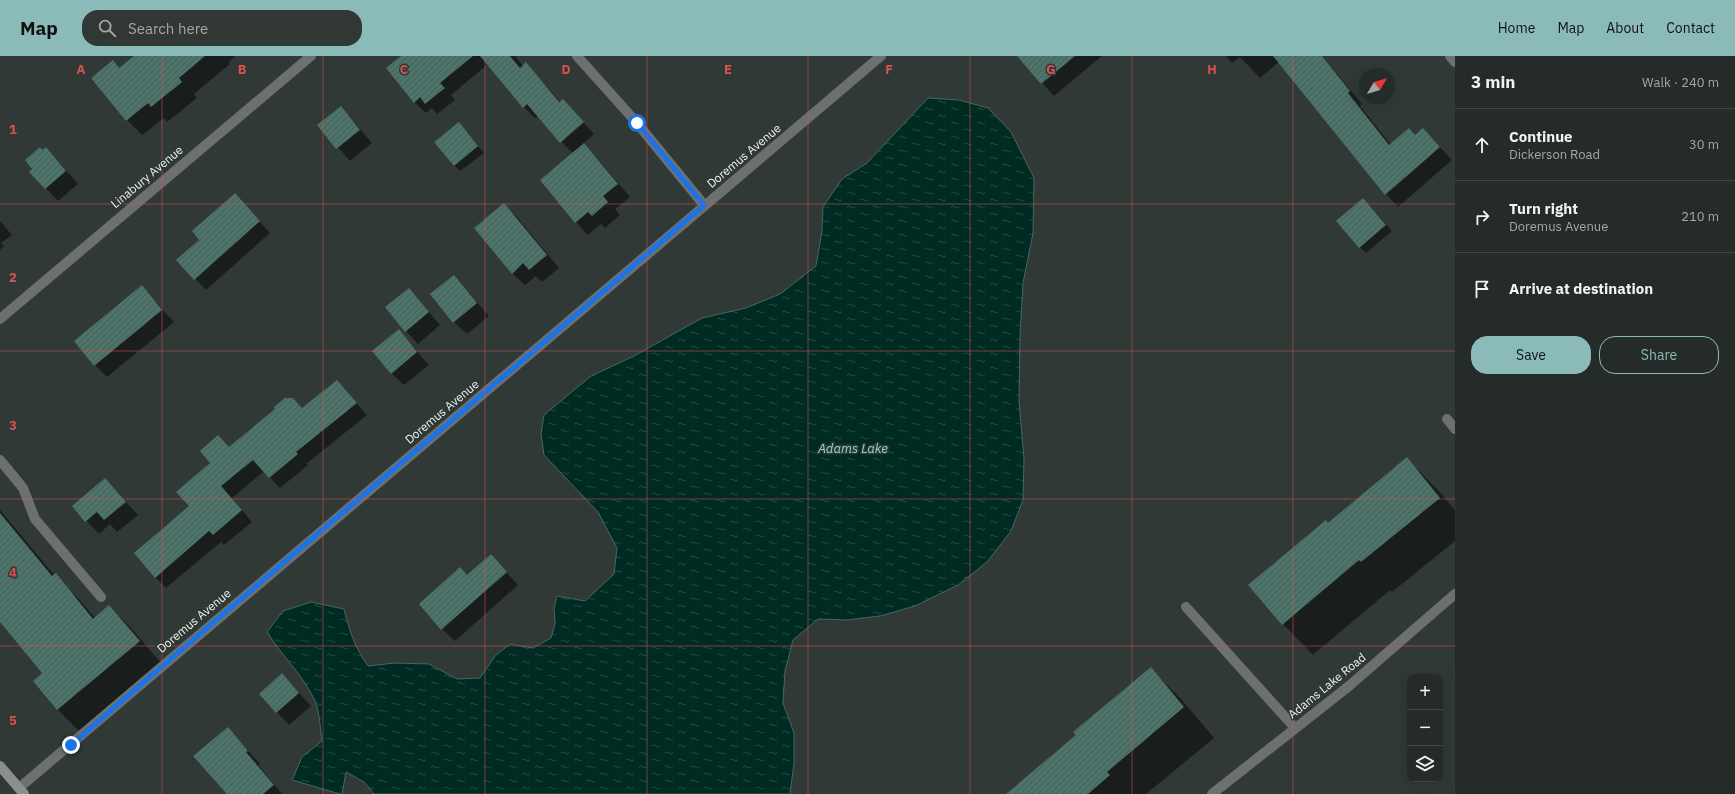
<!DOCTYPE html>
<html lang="en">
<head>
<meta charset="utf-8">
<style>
	body { margin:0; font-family:"IBM Plex Sans",sans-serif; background:#303734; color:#f1f3f6 }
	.controls { position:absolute; right:12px; bottom:12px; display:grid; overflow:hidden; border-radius:8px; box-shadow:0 4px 16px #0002 }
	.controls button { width:36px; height:36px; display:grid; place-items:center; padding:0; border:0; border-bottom:1px solid #414745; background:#242b28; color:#f1f3f6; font:20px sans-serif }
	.compass { position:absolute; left:1359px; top:12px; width:36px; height:36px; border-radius:50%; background:#242b28; box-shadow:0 4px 16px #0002; rotate:52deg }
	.stop { position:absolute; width:12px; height:12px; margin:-9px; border:3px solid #1a73e8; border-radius:50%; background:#fff }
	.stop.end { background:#1a73e8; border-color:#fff; box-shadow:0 1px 4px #0008 }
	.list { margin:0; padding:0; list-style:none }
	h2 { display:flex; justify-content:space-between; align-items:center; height:52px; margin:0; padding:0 16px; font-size:17px }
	h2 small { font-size:13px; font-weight:400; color:#a3a7a8 }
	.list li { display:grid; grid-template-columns:26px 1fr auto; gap:12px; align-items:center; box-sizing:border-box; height:72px; padding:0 16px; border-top:1px solid #414745 }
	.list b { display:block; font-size:15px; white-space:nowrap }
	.list p { margin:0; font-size:13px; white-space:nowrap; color:#a3a7a8 }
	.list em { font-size:13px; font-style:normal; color:#a3a7a8 }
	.actions { display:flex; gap:8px; padding:12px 16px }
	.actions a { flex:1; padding:9px 0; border:1px solid #8bbbb9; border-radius:16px; text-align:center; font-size:14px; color:#8bbbb9 }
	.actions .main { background:#8bbbb9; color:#111 }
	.icon { flex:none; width:22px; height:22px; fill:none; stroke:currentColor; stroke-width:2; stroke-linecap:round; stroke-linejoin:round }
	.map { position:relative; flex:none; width:1455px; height:738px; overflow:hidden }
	header { display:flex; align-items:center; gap:24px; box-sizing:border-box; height:56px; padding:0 20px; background:#8bbbb9; color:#111 }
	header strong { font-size:19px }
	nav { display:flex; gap:22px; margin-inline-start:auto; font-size:14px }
	.search { width:280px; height:36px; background:#303734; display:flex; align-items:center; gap:10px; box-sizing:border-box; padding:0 14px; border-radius:16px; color:#a3a7a8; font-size:15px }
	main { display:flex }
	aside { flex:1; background:#242b28 }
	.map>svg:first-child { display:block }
	.water { fill:url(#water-ripples); stroke:#476761 }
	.shadow { fill:#0007 }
	.building { fill:url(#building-hatch) }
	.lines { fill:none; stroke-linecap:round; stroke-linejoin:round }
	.service { stroke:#6c706f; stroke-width:10 }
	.minor { stroke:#6c706f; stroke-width:10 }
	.secondary { stroke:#89908e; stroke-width:10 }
	.route { stroke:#1a73e8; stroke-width:5 }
	.grid { fill:none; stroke:#db5150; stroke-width:1; stroke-opacity:0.55 }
	.labels { text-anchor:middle; stroke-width:3; stroke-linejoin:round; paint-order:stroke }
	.street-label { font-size:12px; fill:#eef4f2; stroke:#303936 }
	.water-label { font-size:13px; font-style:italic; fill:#8cd6c3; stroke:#303936 }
	.grid-label { font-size:13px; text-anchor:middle; font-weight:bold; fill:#db5150; stroke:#303936; stroke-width:3; stroke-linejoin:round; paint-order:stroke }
</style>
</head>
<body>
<header>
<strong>Map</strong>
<div class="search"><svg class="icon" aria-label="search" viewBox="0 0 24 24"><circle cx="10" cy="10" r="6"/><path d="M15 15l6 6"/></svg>Search here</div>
<nav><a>Home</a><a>Map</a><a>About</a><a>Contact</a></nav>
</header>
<main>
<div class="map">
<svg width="1455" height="738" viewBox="0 0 1455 738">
	<defs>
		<pattern id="water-ripples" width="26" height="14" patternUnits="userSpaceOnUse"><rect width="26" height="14" fill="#002b23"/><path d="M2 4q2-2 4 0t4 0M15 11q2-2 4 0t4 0" fill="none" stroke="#264a43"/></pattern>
		<pattern id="building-hatch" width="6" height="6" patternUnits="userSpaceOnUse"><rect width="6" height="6" fill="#4c746a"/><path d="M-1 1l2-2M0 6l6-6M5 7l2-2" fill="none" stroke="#495c58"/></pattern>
	</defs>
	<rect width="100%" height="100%" fill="#303936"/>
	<path class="water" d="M 928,42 L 959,44 L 988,52 L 1011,76 L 1034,122 L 1033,177 L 1023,227 L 1020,279 L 1019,345 L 1024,403 L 1023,444 L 1011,475 L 987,506 L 958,529 L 915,550 L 880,560 L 847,564 L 818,563 L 793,584 L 785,615 L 783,647 L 794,677 L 794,707 L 790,738 L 374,738 L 364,726 L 346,716 L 342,738 L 340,738 L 292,724 L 302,701 L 322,685 C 320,673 320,656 315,645 C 303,619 282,600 267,576 L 283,555 L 311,546 L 344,553 C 349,574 355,592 368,610 L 395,607 L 429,608 L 457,623 L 480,622 L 495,600 L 510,588 L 533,592 L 551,582 L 555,568 L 554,552 L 557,540 L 585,545 L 614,518 L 617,492 L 598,456 L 544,399 L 541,378 L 544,359 L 591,320 L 634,300 L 702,262 L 746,252 L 780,238 L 816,210 L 822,175 L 823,151 L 842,123 L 867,107 Z"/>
	<path class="shadow" d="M 149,0 L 235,0 L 229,6 L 230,8 L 194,38 L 197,42 L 167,66 L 164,62 L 142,79 L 127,64 L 113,6 L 120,13 Z
		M 403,0 L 515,0 L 523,10 L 526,7 L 561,47 L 563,44 L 594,78 L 583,88 L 596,101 L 630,141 L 615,153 L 620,159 L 605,172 L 601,168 L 588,179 L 576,166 L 541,124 L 573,98 L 538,60 L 535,62 L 524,51 L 488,8 L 451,39 L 455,44 L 437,58 L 432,52 L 426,57 L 414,46 Z
		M 1018,0 L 1102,0 L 1054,40 Z
		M 1226,0 L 1322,0 L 1362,48 L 1360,50 L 1391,89 L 1409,73 L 1416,80 L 1423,73 L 1452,104 L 1398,151 L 1386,138 L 1279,6 L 1260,22 L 1240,1 L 1232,7 Z
		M 341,51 L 372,87 L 350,105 L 319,69 Z
		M 459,67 L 484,97 L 460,115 L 454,109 Z
		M 46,92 L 78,128 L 58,145 L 31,116 Z
		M 235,138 L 270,177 L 206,234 L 178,204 L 201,184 Z
		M 504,148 L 517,161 L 559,212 L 542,226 L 536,220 L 525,229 L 512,217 Z
		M 1369,149 L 1392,175 L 1366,197 L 1360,191 Z
		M 0,165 L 12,179 L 1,187 L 4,190 L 0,194 Z
		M 454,220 L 489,260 L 467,278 L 454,266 Z
		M 142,231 L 174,266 L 107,321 L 95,309 Z
		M 409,233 L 440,269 L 418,288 L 406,275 Z
		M 399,275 L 429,309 L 404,329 L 391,317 Z
		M 337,325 L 367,359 L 306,408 L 308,409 L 280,432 L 264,415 L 232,442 L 252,466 L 224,489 L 221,486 L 166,532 L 155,521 L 212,408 L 218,380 L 230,392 L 293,343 L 303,353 Z
		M 1407,403 L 1437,433 L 1455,454 L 1455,485 L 1392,536 L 1390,534 L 1313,599 L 1283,568 L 1328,468 Z
		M 105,423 L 138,459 L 117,476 L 110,468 L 99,478 L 73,450 Z
		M 0,454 L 54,519 L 77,541 L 95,562 L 109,550 L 131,572 L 161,607 L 79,675 L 57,653 L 44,617 L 0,565 Z
		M 491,499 L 518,529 L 455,585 L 442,573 L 467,520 Z
		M 1151,613 L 1181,643 L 1214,682 L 1146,738 L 1008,738 L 1077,680 Z
		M 282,618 L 311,650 L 289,669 L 260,638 Z
		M 228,672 L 260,708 L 258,709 L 282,738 L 228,738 Z"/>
	<path class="building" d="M 134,0 L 205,0 L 179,22 L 182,26 L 151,51 L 148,47 L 126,65 L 91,22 L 113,4 L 119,12 Z
		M 401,0 L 473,0 L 440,27 L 445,32 L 425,48 L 420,41 L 414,47 L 386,12 Z
		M 480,0 L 510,0 L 520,12 L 526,6 L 559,46 L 563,43 L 584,66 L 560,87 L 527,48 L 523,52 Z
		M 1017,0 L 1075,0 L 1041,28 Z
		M 1273,0 L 1322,0 L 1350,35 L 1348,37 L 1389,89 L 1409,72 L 1415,79 L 1423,72 L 1440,91 L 1385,139 Z
		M 341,50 L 360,74 L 336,93 L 317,69 Z
		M 459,66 L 478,90 L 454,110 L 434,86 Z
		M 584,87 L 618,128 L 603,140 L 608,146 L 592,160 L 588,156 L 575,167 L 540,124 Z
		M 40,91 L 42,94 L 46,91 L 66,115 L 45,133 L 29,116 L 32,113 L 25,104 Z
		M 235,137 L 260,165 L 194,224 L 176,204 L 199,184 L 192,175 Z
		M 1363,142 L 1386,169 L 1359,192 L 1336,165 Z
		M 504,147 L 547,199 L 529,214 L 523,207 L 512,218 L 474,172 Z
		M 454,219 L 477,247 L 453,267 L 430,238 Z
		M 142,229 L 162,254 L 94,310 L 74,285 Z
		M 409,232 L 429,256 L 405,276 L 385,251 Z
		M 399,273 L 417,296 L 391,318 L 372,295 Z
		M 337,324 L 357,347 L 296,396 L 298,398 L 269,422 L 253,404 L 221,430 L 242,454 L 213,479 L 209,475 L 155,522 L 134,497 L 189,450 L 176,436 L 210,407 L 200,395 L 218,379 L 229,391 L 275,353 L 274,351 L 285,342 L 293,342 L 302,352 Z
		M 1407,401 L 1440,442 L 1361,506 L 1359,504 L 1282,569 L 1248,529 L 1326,464 L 1328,467 Z
		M 105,422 L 126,446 L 104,464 L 97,456 L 85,466 L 72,450 Z
		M 0,457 L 52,520 L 56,517 L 93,563 L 109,549 L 140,585 L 57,654 L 33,625 L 42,617 L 0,566 Z
		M 491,498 L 507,516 L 441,574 L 419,548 L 460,511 L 467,519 Z
		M 1151,611 L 1184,651 L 1107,716 L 1110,719 L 1088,738 L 1006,738 L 1076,679 L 1073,676 Z
		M 282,617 L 299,637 L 276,657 L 259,638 Z
		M 228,671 L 248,695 L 246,696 L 274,729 L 263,738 L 227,738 L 193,700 Z"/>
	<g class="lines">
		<path class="service" d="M 1447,363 L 1455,373
			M 0,404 L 23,432 L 35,463 L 101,541
			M 1186,551 L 1295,672"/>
		<path class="minor" d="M 577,0 L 637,67 L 704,149
			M 1450,0 L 1455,6
			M 0,263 L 311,0
			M 19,732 L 881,0
			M 1212,738 L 1349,630 L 1455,538"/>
		<path class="secondary" d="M 0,710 L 24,738"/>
	</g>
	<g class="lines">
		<path class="route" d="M 71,689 C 280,507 494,331 704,149 L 637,67"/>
	</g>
	<path class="grid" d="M 162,0 L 162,738M 323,0 L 323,738M 485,0 L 485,738M 647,0 L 647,738M 808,0 L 808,738M 970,0 L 970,738M 1132,0 L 1132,738M 1293,0 L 1293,738M 0,148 L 1455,148M 0,295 L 1455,295M 0,443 L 1455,443M 0,590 L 1455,590"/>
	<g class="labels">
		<g class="street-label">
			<text transform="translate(744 100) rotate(-40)" y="4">Doremus Avenue</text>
			<text transform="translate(147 121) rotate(-40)" y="4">Linabury Avenue</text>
			<text transform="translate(442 356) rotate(-40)" y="4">Doremus Avenue</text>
			<text transform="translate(194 565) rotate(-40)" y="4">Doremus Avenue</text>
			<text transform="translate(1327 630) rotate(-39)" y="4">Adams Lake Road</text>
		</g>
		<g class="water-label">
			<text x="853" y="397">Adams Lake</text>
		</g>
	</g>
	<g class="grid-label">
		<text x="81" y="18">A</text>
		<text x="242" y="18">B</text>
		<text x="404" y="18">C</text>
		<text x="566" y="18">D</text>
		<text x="728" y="18">E</text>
		<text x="889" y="18">F</text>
		<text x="1051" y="18">G</text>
		<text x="1212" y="18">H</text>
		<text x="13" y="78">1</text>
		<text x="13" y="226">2</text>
		<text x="13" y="374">3</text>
		<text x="13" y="521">4</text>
		<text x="13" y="669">5</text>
	</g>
</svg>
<div class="controls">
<button>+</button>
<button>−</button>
<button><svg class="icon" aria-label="layers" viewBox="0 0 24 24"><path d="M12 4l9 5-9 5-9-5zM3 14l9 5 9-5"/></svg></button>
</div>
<svg class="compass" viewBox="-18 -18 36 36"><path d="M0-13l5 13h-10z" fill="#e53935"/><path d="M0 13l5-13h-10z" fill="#a3a7a8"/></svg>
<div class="stop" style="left:637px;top:67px"></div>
<div class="stop end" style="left:71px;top:689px"></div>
</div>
<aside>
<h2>3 min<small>Walk · 240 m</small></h2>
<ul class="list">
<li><svg class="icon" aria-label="ahead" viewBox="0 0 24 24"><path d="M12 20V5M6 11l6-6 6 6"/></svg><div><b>Continue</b><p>Dickerson Road</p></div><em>30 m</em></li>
<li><svg class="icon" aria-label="right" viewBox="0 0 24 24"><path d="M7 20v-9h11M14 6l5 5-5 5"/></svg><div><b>Turn right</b><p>Doremus Avenue</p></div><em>210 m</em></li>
<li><svg class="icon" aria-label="arrive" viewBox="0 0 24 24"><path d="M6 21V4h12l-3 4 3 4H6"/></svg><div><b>Arrive at destination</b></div></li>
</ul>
<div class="actions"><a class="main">Save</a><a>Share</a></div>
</aside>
</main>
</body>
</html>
